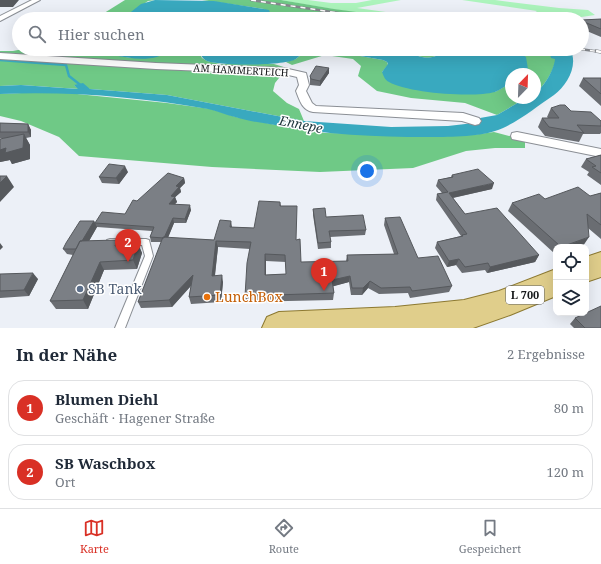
<!DOCTYPE html>
<html lang="de">
<head>
<meta charset="utf-8">
<style>
	body { margin:0; font-family:"Noto Serif",serif; background:#f6f6f7; color:#1f2937 }
	.controls { position:absolute; right:12px; bottom:12px; display:grid; overflow:hidden; border-radius:8px; box-shadow:0 4px 16px #0002 }
	.controls button { width:36px; height:36px; display:grid; place-items:center; padding:0; border:0; border-bottom:1px solid #e0e1e3; background:#fff; color:#1f2937; font:20px sans-serif }
	.compass { position:absolute; left:505px; top:68px; width:36px; height:36px; border-radius:50%; background:#fff; box-shadow:0 4px 16px #0002; rotate:23deg }
	.you { position:absolute; left:367px; top:171px; width:14px; height:14px; margin:-10px; border:3px solid #fff; border-radius:50%; background:#1a73e8; box-shadow:0 0 0 6px #1a73e833 }
	.badge { display:grid; place-items:center; width:26px; height:26px; border-radius:50%; background:#d93025; color:#fff; font-size:13px; font-weight:700 }
	.pin { position:absolute; translate:-50% -33px; filter:drop-shadow(0 1px 2px #0008) }
	.pin::after { content:''; position:absolute; top:21px; width:14px; height:12px; background:inherit; clip-path:polygon(0 0,100% 0,50% 100%) }
	.list { margin:0; padding:0; list-style:none }
	h2 { display:flex; justify-content:space-between; align-items:center; height:52px; margin:0; padding:0 16px; font-size:17px }
	h2 small { font-size:13px; font-weight:400; color:#747a83 }
	.list li { display:grid; grid-template-columns:26px 1fr auto; gap:12px; align-items:center; box-sizing:border-box; height:56px; margin:0 8px 8px; padding:0 8px; border:1px solid #e0e1e3; border-radius:16px }
	.list b { display:block; font-size:15px; white-space:nowrap }
	.list p { margin:0; font-size:13px; white-space:nowrap; color:#747a83 }
	.list em { font-size:13px; font-style:normal; color:#747a83 }
	.icon { flex:none; width:22px; height:22px; fill:none; stroke:currentColor; stroke-width:2; stroke-linecap:round; stroke-linejoin:round }
	.map { position:relative; flex:none; width:601px; height:328px; overflow:hidden }
	.search { position:absolute; background:#fff; box-shadow:0 4px 16px #0002; left:12px; right:12px; top:12px; height:44px; display:flex; align-items:center; gap:10px; box-sizing:border-box; padding:0 14px; border-radius:22px; color:#747a83; font-size:15px }
	.sheet { height:180px; background:#fff }
	nav { display:flex; justify-content:space-around; align-items:center; box-sizing:border-box; height:56px; border-top:1px solid #e0e1e3; background:#fff; font-size:11px; color:#747a83 }
	nav a { display:grid; justify-items:center; gap:2px }
	nav .on { color:#d93025 }
	.map>svg:first-child { display:block }
	.green { fill:#acf4bc }
	.forest { fill:#6fc986 }
	.water { fill:#39a9bf }
	.lines { fill:none; stroke-linecap:round; stroke-linejoin:round }
	.stream { stroke:#39a9bf; stroke-width:2.5 }
	.lane-casing { stroke:#8b8f95; stroke-width:2 }
	.street-casing { stroke:#8b8f95; stroke-width:2 }
	.primary-casing { stroke:#8c7931; stroke-width:2 }
	.lane { fill:#fff; fill-rule:evenodd }
	.street { fill:#fff; fill-rule:evenodd }
	.primary { fill:#e0ce8b; fill-rule:evenodd }
	.rail-far1-casing { stroke:#85888d; stroke-width:2.5 }
	.rail-casing { stroke:#85888d; stroke-width:3.5 }
	.rail-far1 { stroke:#fff; stroke-width:1.5; stroke-dasharray:5; stroke-linecap:butt }
	.rail { stroke:#fff; stroke-width:2.5; stroke-dasharray:7; stroke-linecap:butt }
	.wall { fill:#6a6d72; fill-rule:evenodd }
	.shaded-wall { fill:#56595d }
	.building { fill:#7b7f85; stroke:#56595d; fill-rule:evenodd }
	.service-dot { fill:#5c6f8a; stroke:#fff; stroke-width:1.5 }
	.food-dot { fill:#e8710a; stroke:#fff; stroke-width:1.5 }
	.labels { text-anchor:middle; stroke-width:3; stroke-linejoin:round; paint-order:stroke }
	.far-street-label { font-size:10px; fill:#17191b; stroke:#fff }
	.shield { fill:#fff; stroke:#5d5e5f; stroke-width:1 }
	.shield-label { font-size:11px; font-weight:bold; fill:#17191b }
	.water-label { font-size:13px; font-style:italic; fill:#223a40; stroke:#fff }
	.near-service-label { font-size:14px; fill:#4e5e75; stroke:#fff; text-anchor:start }
	.near-food-label { font-size:14px; fill:#c56008; stroke:#fff; text-anchor:start }
</style>
</head>
<body>
<div class="map">
<svg width="601" height="328" viewBox="0 0 601 328">
	<rect width="100%" height="100%" fill="#ecf0f7"/>
	<path class="green" d="M 281,0 L 308,0 L 331,3 L 356,3 L 372,0 L 401,0 L 357,8 L 436,19 C 384,19 332,9 281,0 Z
		M 462,0 L 495,0 L 559,8 L 588,10 L 595,15 L 568,19 L 525,19 L 537,11 Z"/>
	<path class="forest" d="M 125,0 L 155,0 L 148,1 L 122,19 L 86,19 L 101,15 Z
		M 202,0 L 281,0 L 334,9 L 408,19 L 333,19 L 311,17 L 269,19 L 271,14 L 264,9 Z
		M 23,49 L 48,49 L 47,51 L 51,54 L 72,55 L 90,52 L 93,49 L 118,49 L 114,55 L 131,58 L 167,53 L 171,49 L 197,49 L 202,58 L 207,61 L 220,64 L 274,64 L 287,68 L 275,83 L 273,91 L 287,103 L 299,109 L 304,121 L 167,95 L 90,89 L 74,85 L 79,89 L 21,85 L 0,86 L 0,51 L 13,51 Z
		M 308,49 L 320,49 L 383,60 L 387,62 L 388,65 L 382,72 L 495,92 L 511,83 L 511,98 L 526,98 L 497,115 L 465,103 L 411,98 L 377,91 L 358,76 L 361,66 L 353,59 L 325,55 L 292,65 L 286,62 L 296,59 Z
		M 409,49 L 444,49 C 437,61 417,60 409,49 Z
		M 513,49 L 556,49 L 555,55 L 550,54 L 556,59 C 554,70 544,87 535,93 L 535,74 L 523,74 L 528,69 L 517,51 Z
		M 22,93 L 67,93 L 167,103 L 211,109 L 236,117 L 276,125 L 325,133 L 472,135 L 494,132 L 525,140 L 525,148 L 495,148 L 466,151 L 413,168 L 320,172 L 212,167 L 79,156 L 59,137 L 21,121 L 0,116 L 0,94 Z"/>
	<path class="water" d="M 155,0 L 214,1 L 264,9 L 269,10 L 271,15 L 269,19 L 122,19 L 141,4 Z
		M 48,49 L 93,49 C 84,56 55,58 46,51 Z
		M 118,49 L 171,49 C 156,63 132,59 114,55 L 113,52 Z
		M 197,49 L 308,49 C 303,52 300,56 296,59 C 286,66 218,66 207,61 C 201,58 201,53 197,49 Z
		M 320,49 L 409,49 C 417,60 437,61 444,49 L 513,49 L 526,57 L 528,69 L 523,74 L 511,74 L 511,83 C 506,86 500,90 495,92 C 473,98 408,93 389,82 C 385,80 384,77 382,72 L 388,64 L 387,62 L 383,60 Z
		M 556,49 L 570,49 C 579,65 567,85 554,95 C 536,107 516,124 495,131 C 478,137 446,137 427,137 C 375,137 327,135 275,125 C 262,123 248,121 235,117 C 226,115 217,111 208,109 C 140,97 69,91 0,94 L 0,86 L 21,85 L 78,89 L 74,85 L 83,83 L 90,89 L 167,95 L 304,121 L 391,127 L 448,126 L 474,123 L 480,118 L 497,115 L 526,98 L 535,98 L 535,93 C 544,87 554,70 555,59 L 551,58 L 550,54 L 555,55 Z"/>
	<g class="lines">
		<path class="stream" d="M 55,56 L 59,55
			M 0,60 L 66,65 L 69,76 L 83,87"/>
		<defs>
			<path id="lane" d="M 110,239 L 146,239 L 149,240 L 153,256 L 125,328 L 115,328 L 145,256 L 142,245 L 110,245 L 107,244 L 106,242 L 107,240 Z"/>
			<path id="street" d="M 32,0 L 40,0 L 0,21 L 0,16 Z
				M 0,53 L 156,63 L 284,68 L 306,73 L 309,85 L 306,91 L 312,103 L 316,106 L 463,113 L 479,118 L 481,121 L 479,124 L 475,125 L 462,121 L 313,112 C 302,110 300,101 296,91 L 299,85 L 297,77 L 284,74 L 156,69 L 0,59 Z
				M 517,132 L 601,149 L 601,157 L 512,139 L 511,136 L 512,133 Z"/>
			<path id="primary" d="M 601,252 L 601,277 L 586,282 L 586,257 Z
				M 556,269 L 556,296 L 510,315 L 473,328 L 262,328 L 267,317 L 279,312 L 395,307 L 464,300 L 499,291 Z"/>
		</defs>
		<use href="#lane" class="lane-casing"/>
		<use href="#street" class="street-casing"/>
		<use href="#primary" class="primary-casing"/>
		<use href="#lane" class="lane"/>
		<use href="#street" class="street"/>
		<use href="#primary" class="primary"/>
		<defs>
			<path id="rail-far1" d="M 251,0 L 379,19
				M 580,49 L 601,52"/>
			<path id="rail" d="M 596,51 L 601,52"/>
		</defs>
		<use href="#rail-far1" class="rail-far1-casing"/>
		<use href="#rail" class="rail-casing"/>
		<use href="#rail-far1" class="rail-far1"/>
		<use href="#rail" class="rail"/>
	</g>
	<path class="wall" d="M 601,19 L 601,37 L 582,29 L 582,20 Z
		M 329,68 L 329,73 L 320,86 L 310,85 L 310,76 Z
		M 583,78 L 601,78 L 601,106 L 579,86 Z
		M 551,108 L 571,111 L 601,121 L 601,133 L 600,134 L 583,134 L 579,142 L 545,136 L 538,127 L 542,118 L 548,118 L 547,117 Z
		M 0,123 L 28,124 L 31,130 L 31,137 L 26,138 L 30,145 L 30,159 L 12,164 L 10,160 L 0,162 L 0,139 L 7,138 L 0,138 Z
		M 601,155 L 601,185 L 587,175 L 589,172 L 581,167 L 586,159 Z
		M 128,172 L 119,184 L 102,183 L 99,177 Z
		M 452,175 L 492,189 L 453,198 L 465,214 L 539,255 L 535,262 L 487,273 L 485,270 L 462,273 L 456,265 L 447,267 L 435,248 L 437,242 L 461,236 L 436,200 L 437,194 L 442,193 L 436,186 L 438,180 L 451,177 Z
		M 184,178 L 185,183 L 180,188 L 181,192 L 175,197 L 177,202 L 175,204 L 191,210 L 186,223 L 174,223 L 168,238 L 214,240 L 232,227 L 254,228 L 280,202 L 281,206 L 296,240 L 301,262 L 346,261 L 347,255 L 394,254 L 384,225 L 385,218 L 418,258 L 452,286 L 449,292 L 410,298 L 408,293 L 379,294 L 368,288 L 362,295 L 351,295 L 349,282 L 333,286 L 334,293 L 333,300 L 246,302 L 245,296 L 250,249 L 218,247 L 215,276 L 223,282 L 221,302 L 191,304 L 189,297 L 191,286 L 172,307 L 141,308 L 138,302 L 162,242 L 151,242 L 150,237 L 152,231 L 97,227 L 95,223 L 125,214 L 137,201 ZM 266,261 L 286,262 L 286,274 L 266,275 Z
		M 601,193 L 601,239 L 588,228 L 583,246 L 579,247 L 556,247 L 556,254 L 554,253 L 508,211 L 512,203 L 545,199 L 590,196 Z
		M 313,209 L 326,217 L 366,230 L 365,235 L 330,237 L 331,242 L 331,248 L 318,249 L 313,215 Z
		M 94,221 L 97,227 L 89,241 L 117,240 L 120,245 L 138,244 L 142,253 L 137,269 L 104,270 L 88,309 L 56,309 L 50,301 L 73,255 L 67,254 L 63,249 Z
		M 0,274 L 38,279 L 29,296 L 0,298 Z
		M 575,318 L 601,328 L 574,328 L 570,324 Z"/>
	<path class="shaded-wall" d="M 0,0 L 19,0 L 13,7 L 0,7 Z
		M 329,68 L 329,73 L 320,86 L 320,81 Z
		M 28,124 L 31,130 L 31,137 L 28,132 Z
		M 24,134 L 30,145 L 30,159 L 12,164 L 10,160 L 0,162 L 0,150 Z
		M 125,166 L 128,172 L 119,184 L 116,178 Z
		M 7,176 L 14,187 L 0,202 L 0,183 Z
		M 184,178 L 185,183 L 180,188 L 181,192 L 172,200 L 171,196 L 176,186 Z
		M 494,183 L 492,189 L 447,199 L 449,193 Z
		M 175,197 L 177,202 L 171,208 L 169,204 Z
		M 190,205 L 191,210 L 186,223 L 185,219 Z
		M 173,218 L 174,223 L 166,242 L 164,238 Z
		M 94,221 L 97,227 L 81,255 L 77,249 Z
		M 231,221 L 232,227 L 230,227 Z
		M 589,237 L 583,246 L 579,247 L 564,247 Z
		M 117,240 L 121,249 L 115,246 Z
		M 216,241 L 218,247 L 214,282 L 212,276 Z
		M 0,243 L 3,247 L 0,250 Z
		M 138,244 L 142,253 L 137,269 L 133,260 Z
		M 265,254 L 266,261 L 266,281 L 265,275 Z
		M 539,255 L 535,262 L 487,273 L 490,267 Z
		M 459,259 L 456,265 L 447,267 L 449,261 Z
		M 100,262 L 104,270 L 88,309 L 83,300 Z
		M 33,273 L 38,279 L 29,296 L 24,290 Z
		M 193,275 L 195,281 L 172,307 L 169,300 Z
		M 222,275 L 223,282 L 221,302 L 220,295 Z
		M 350,276 L 349,282 L 331,287 L 332,280 Z
		M 370,281 L 368,288 L 362,295 L 363,288 Z"/>
	<path class="building" d="M 601,19 L 601,29 L 582,21 L 582,20 Z
		M 316,66 L 329,68 L 320,81 L 311,79 L 310,76 Z
		M 583,78 L 601,78 L 601,94 Z
		M 560,105 L 565,105 L 571,111 L 591,112 L 601,121 L 601,126 L 577,125 L 584,133 L 549,127 L 542,118 L 559,118 L 551,108 Z
		M 0,123 L 28,124 L 28,132 L 0,132 Z
		M 24,134 L 23,148 L 5,153 L 6,148 L 0,150 L 0,139 Z
		M 601,155 L 601,173 L 592,167 L 596,166 L 586,159 Z
		M 109,164 L 125,166 L 116,178 L 99,177 Z
		M 478,169 L 494,183 L 449,193 L 465,214 L 497,208 L 539,255 L 490,267 L 488,263 L 465,267 L 459,259 L 449,261 L 437,242 L 463,236 L 462,235 L 467,234 L 437,194 L 448,192 L 438,180 L 453,177 L 452,175 Z
		M 168,173 L 184,178 L 176,186 L 179,187 L 171,196 L 175,197 L 169,204 L 190,205 L 185,219 L 173,218 L 164,238 L 150,237 L 154,227 L 95,223 L 102,212 L 125,214 L 133,200 L 137,201 Z
		M 0,176 L 7,176 L 0,183 Z
		M 578,187 L 590,196 L 601,193 L 601,225 L 587,214 L 589,237 L 564,246 L 559,245 L 512,203 L 539,194 L 545,199 Z
		M 259,201 L 280,202 L 280,206 L 297,206 L 296,240 L 300,239 L 301,262 L 348,261 L 347,255 L 398,254 L 385,218 L 400,217 L 418,258 L 438,256 L 452,286 L 412,291 L 410,287 L 381,288 L 370,281 L 363,288 L 352,288 L 350,276 L 332,280 L 334,293 L 245,296 L 247,263 L 251,242 L 216,241 L 212,276 L 222,275 L 220,295 L 189,297 L 193,275 L 169,300 L 138,302 L 163,237 L 214,240 L 220,220 L 231,221 L 230,227 L 254,228 ZM 265,254 L 285,255 L 286,274 L 265,275 Z
		M 325,208 L 326,217 L 363,215 L 366,230 L 329,231 L 331,242 L 318,243 L 313,209 Z
		M 80,221 L 94,221 L 82,241 L 80,241 L 76,249 L 63,249 L 66,243 Z
		M 117,240 L 115,246 L 138,244 L 133,260 L 100,262 L 83,300 L 50,301 L 80,241 Z
		M 33,273 L 24,290 L 0,291 L 0,274 Z
		M 601,306 L 601,328 L 585,328 L 575,318 Z"/>
	<circle class="service-dot" cx="80" cy="289" r="4"/>
	<circle class="food-dot" cx="207" cy="297" r="4"/>
	<g class="labels">
		<g class="far-street-label">
			<text transform="translate(241 70) rotate(3)" y="4">AM HAMMERTEICH</text>
		</g>
		<rect class="shield" x="506" y="286" width="38" height="18" rx="3"/>
		<g class="shield-label">
			<text x="525" y="299">L 700</text>
		</g>
		<g class="water-label">
			<text transform="translate(301 124) rotate(11)" y="5">Ennepe</text>
		</g>
		<g class="near-service-label">
			<text x="88" y="294">SB Tank</text>
		</g>
		<g class="near-food-label">
			<text x="215" y="302">LunchBox</text>
		</g>
	</g>
</svg>
<div class="controls">
<button><svg class="icon" aria-label="locate" viewBox="0 0 24 24"><circle cx="12" cy="12" r="6"/><path d="M12 2v4M12 18v4M2 12h4M18 12h4"/></svg></button>
<button><svg class="icon" aria-label="layers" viewBox="0 0 24 24"><path d="M12 4l9 5-9 5-9-5zM3 14l9 5 9-5"/></svg></button>
</div>
<svg class="compass" viewBox="-18 -18 36 36"><path d="M0-13l5 13h-10z" fill="#e53935"/><path d="M0 13l5-13h-10z" fill="#747a83"/></svg>
<div class="you"></div>
<div class="pin badge" style="left:324px;top:291px">1</div>
<div class="pin badge" style="left:128px;top:262px">2</div>
<div class="search"><svg class="icon" aria-label="search" viewBox="0 0 24 24"><circle cx="10" cy="10" r="6"/><path d="M15 15l6 6"/></svg>Hier suchen</div>
</div>
<section class="sheet">
<h2>In der Nähe<small>2 Ergebnisse</small></h2>
<ul class="list">
<li><span class="badge">1</span><div><b>Blumen Diehl</b><p>Geschäft · Hagener Straße</p></div><em>80 m</em></li>
<li><span class="badge">2</span><div><b>SB Waschbox</b><p>Ort</p></div><em>120 m</em></li>
</ul>
</section>
<nav>
<a class="on"><svg class="icon" aria-label="map" viewBox="0 0 24 24"><path d="M3 6l6-2 6 2 6-2v14l-6 2-6-2-6 2zM9 4v14M15 6v14"/></svg>Karte</a>
<a><svg class="icon" aria-label="directions" viewBox="0 0 24 24"><path d="M12 3l9 9-9 9-9-9zM9 14v-3h6M13 9l2 2-2 2"/></svg>Route</a>
<a><svg class="icon" aria-label="saved" viewBox="0 0 24 24"><path d="M7 4h10v16l-5-4-5 4z"/></svg>Gespeichert</a>
</nav>
</body>
</html>
